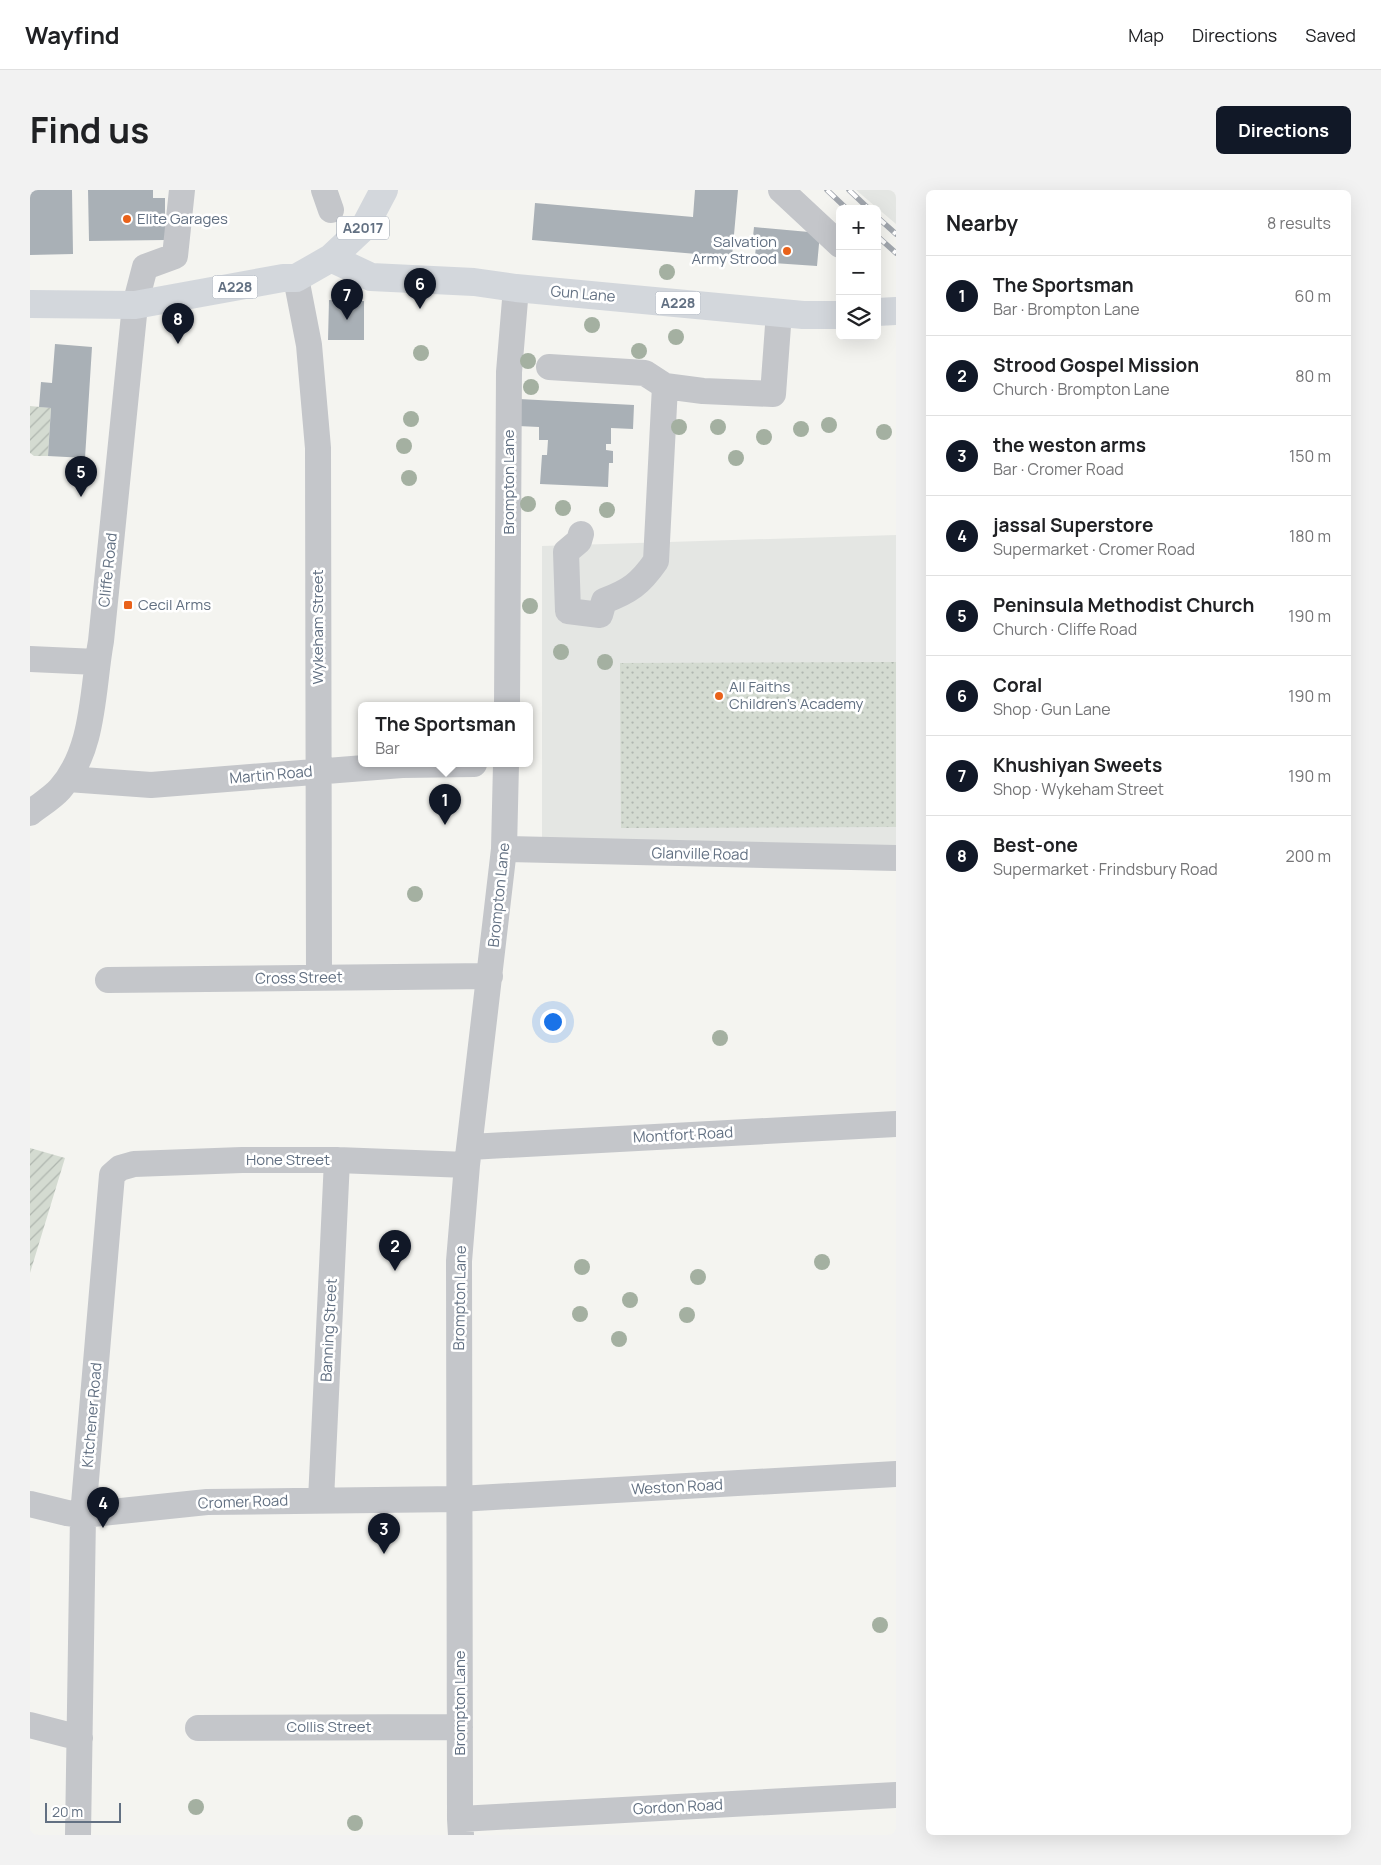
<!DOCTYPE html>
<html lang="en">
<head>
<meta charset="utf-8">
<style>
	body { margin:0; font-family:Manrope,sans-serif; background:#f2f2f2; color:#202124 }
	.controls { position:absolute; right:15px; top:15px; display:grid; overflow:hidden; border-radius:8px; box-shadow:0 5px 20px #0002 }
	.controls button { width:45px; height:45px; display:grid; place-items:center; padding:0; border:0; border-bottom:1px solid #e0e0e0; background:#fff; color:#202124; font:25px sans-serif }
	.scale { position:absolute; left:15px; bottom:12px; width:76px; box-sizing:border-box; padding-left:5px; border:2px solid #627082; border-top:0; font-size:14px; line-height:18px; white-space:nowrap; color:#627082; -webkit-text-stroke:4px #fff; paint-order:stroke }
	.you { position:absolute; left:522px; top:831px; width:18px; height:18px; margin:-12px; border:4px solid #fff; border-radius:50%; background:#1a73e8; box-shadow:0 0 0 8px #1a73e833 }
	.badge { display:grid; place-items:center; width:32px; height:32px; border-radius:50%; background:#111827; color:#fff; font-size:16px; font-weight:700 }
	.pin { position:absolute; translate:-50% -41px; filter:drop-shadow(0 1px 2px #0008) }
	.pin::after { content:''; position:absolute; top:26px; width:18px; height:15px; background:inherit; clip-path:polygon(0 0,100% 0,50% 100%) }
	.popup { position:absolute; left:328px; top:512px; width:175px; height:65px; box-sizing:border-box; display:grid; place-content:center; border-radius:8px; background:#fff; filter:drop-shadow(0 1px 4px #0005); font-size:16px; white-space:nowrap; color:#757577 }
	.popup b { font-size:19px; color:#202124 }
	.popup::after { content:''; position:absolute; left:50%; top:100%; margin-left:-10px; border:10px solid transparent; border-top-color:#fff }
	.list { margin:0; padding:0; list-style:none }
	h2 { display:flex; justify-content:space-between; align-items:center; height:65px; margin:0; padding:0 20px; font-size:21px }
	h2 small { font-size:16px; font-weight:400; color:#757577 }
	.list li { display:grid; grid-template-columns:32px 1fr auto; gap:15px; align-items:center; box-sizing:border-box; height:80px; padding:0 20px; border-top:1px solid #e0e0e0 }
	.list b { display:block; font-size:19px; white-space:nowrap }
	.list p { margin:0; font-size:16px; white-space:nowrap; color:#757577 }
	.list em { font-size:16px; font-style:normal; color:#757577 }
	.icon { flex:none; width:28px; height:28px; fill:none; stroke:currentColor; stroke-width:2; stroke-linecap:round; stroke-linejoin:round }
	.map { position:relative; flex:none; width:866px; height:1645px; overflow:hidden; border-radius:8px }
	header { display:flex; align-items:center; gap:30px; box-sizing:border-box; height:70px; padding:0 25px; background:#fff; border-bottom:1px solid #e0e0e0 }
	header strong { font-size:24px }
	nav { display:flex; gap:28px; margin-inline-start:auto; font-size:18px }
	.intro { display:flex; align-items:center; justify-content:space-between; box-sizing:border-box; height:120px; padding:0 30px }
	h1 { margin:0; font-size:35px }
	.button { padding:12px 22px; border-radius:8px; background:#111827; color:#fff; font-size:18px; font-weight:700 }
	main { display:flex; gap:30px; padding:0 30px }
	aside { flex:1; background:#fff; border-radius:8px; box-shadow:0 5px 20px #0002 }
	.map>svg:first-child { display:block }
	.built { fill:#e4e6e3 }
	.grass { fill:url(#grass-dots) }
	.garden { fill:url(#garden-furrows) }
	.building { fill:#a9b0b6 }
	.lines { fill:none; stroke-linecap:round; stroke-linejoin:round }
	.minor { stroke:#c4c6ca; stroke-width:26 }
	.major { stroke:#d3d7dc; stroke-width:28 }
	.rail-casing { stroke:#a1a6ad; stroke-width:5.5 }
	.rail { stroke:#fff; stroke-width:4; stroke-dasharray:11; stroke-linecap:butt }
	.tree { fill:#a4b0a1 }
	.poi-dot { fill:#e9621a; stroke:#fff; stroke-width:2 }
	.labels { text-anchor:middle; stroke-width:5; stroke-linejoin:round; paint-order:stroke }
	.shield { fill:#fff; stroke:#919ba8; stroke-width:1 }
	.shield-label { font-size:14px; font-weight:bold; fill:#627082 }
	.poi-label { font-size:15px; fill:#627082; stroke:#fff; text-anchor:start }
	.street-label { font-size:15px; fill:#627082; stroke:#fff }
</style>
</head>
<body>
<header>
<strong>Wayfind</strong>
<nav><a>Map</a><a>Directions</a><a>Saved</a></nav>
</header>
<div class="intro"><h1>Find us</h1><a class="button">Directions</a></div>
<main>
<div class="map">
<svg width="866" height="1645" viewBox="0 0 866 1645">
	<defs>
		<pattern id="grass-dots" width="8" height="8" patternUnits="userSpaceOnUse" patternTransform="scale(1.25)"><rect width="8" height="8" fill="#d4dbd1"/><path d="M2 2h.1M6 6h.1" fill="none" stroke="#afb6af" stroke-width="1.8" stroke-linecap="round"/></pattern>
		<pattern id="garden-furrows" width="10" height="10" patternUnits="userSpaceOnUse" patternTransform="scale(1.25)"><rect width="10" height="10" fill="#d4dbd1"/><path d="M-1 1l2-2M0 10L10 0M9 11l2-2" fill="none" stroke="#afb6af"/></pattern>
	</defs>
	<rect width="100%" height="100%" fill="#f4f4f0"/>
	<path class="built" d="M 826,0 L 866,0 L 866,34 Z
		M 866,345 L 866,656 L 512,656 L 512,356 Z"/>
	<path class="grass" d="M 866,472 L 866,637 L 591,638 L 590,473 Z"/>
	<path class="garden" d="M 0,216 L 21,218 L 18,266 L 4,266 L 0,263 Z
		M 0,958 L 35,968 L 0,1083 Z"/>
	<path class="building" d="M 0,0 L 42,0 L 43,64 L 0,65 Z
		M 58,0 L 123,0 L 123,8 L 135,8 L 135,50 L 59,51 Z
		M 665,0 L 708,0 L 702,67 L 502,50 L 505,13 L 663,27 Z
		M 724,37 L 790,43 L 787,76 L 743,73 L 743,68 L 725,66 L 726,56 L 722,56 Z
		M 299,110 L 334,111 L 334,150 L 298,150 Z
		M 25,154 L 62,157 L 55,268 L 18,266 L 21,218 L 9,217 L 11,192 L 22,193 Z
		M 489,209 L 604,215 L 603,239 L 581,238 L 581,254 L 576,254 L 576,260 L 583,261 L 583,273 L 579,273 L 578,297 L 510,294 L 512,265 L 517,265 L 518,250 L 509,250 L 509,237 L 488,236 Z"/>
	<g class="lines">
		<path class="minor" d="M 294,0 L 301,20
			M 751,0 L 810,55
			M 266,88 L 279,155 L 288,258 L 289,787
			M 519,177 L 615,183 L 635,196
			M 551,344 L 549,351 L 536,362 L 538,421 L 570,425 L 574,411 C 600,401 610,394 626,371 L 635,196 L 673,201 L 743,204 L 749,122
			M 0,469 L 67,472
			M 477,516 L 479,182 L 486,98
			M 38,589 L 121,595 L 372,575 L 444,574
			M 0,623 C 10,615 22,608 30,599 C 65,559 62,500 71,451 L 105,115 L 115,77 L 145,66 L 152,0
			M 474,659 L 866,668
			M 78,790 L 460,786
			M 440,957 L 866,934
			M 291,1310 L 307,970
			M 0,1314 L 37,1323 L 53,1325 L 177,1312 L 429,1309 L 866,1284
			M 0,1535 L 50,1548
			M 168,1538 L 430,1537
			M 430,1629 L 866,1605
			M 48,1645 L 53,1325 L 82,985 L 90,978 L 104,974 L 212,970 L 307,970 L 437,975
			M 431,1645 L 430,1629 L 429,1071 L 437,975 L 474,659 L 476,574"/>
		<path class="major" d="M 301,68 L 341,87 L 444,92 L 486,98 L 773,125 L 810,125
			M 0,114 L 105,115 L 253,88 L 266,88 L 301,68 L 335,36 L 354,0
			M 847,122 L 866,121"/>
		<defs>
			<path id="rail" d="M 797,0 L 817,19
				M 819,0 L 839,19
				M 847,27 L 866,44
				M 847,46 L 866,63"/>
		</defs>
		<use href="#rail" class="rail-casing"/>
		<use href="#rail" class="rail"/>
	</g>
	<g class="tree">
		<circle cx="637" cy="82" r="8"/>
		<circle cx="562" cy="135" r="8"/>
		<circle cx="646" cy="147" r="8"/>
		<circle cx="609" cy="161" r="8"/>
		<circle cx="391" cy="163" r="8"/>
		<circle cx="498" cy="171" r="8"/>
		<circle cx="501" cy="197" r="8"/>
		<circle cx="381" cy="229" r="8"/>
		<circle cx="799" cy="235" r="8"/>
		<circle cx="649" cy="237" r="8"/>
		<circle cx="688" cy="237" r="8"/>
		<circle cx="771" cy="239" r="8"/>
		<circle cx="854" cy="242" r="8"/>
		<circle cx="734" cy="247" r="8"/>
		<circle cx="374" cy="256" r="8"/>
		<circle cx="706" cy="268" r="8"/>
		<circle cx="379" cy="288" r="8"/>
		<circle cx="498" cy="314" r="8"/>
		<circle cx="533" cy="318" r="8"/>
		<circle cx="577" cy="320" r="8"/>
		<circle cx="500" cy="416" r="8"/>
		<circle cx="531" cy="462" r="8"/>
		<circle cx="575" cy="472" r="8"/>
		<circle cx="385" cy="704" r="8"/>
		<circle cx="690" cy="848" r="8"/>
		<circle cx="792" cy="1072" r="8"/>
		<circle cx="552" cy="1077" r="8"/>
		<circle cx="668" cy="1087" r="8"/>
		<circle cx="600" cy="1110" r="8"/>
		<circle cx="550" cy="1124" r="8"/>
		<circle cx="657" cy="1125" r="8"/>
		<circle cx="589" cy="1149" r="8"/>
		<circle cx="850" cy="1435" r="8"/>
		<circle cx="166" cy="1617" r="8"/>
		<circle cx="325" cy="1633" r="8"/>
	</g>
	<g class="poi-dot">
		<circle cx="97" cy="29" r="5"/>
		<circle cx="757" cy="61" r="5"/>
		<rect x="93" y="410" width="10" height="10" rx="2.5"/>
		<circle cx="689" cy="506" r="5"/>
	</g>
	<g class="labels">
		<g class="shield">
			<rect x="307" y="26.5" width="52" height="23" rx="4"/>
			<rect x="182.5" y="85.5" width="45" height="23" rx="4"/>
			<rect x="625.5" y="101.5" width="45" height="23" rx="4"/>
		</g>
		<g class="shield-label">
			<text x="333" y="43">A2017</text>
			<text x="205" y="102">A228</text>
			<text x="648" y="118">A228</text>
		</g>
		<g class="poi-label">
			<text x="107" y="34">Elite Garages</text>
			<text x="747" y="57" text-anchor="end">Salvation<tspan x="747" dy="17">Army Strood</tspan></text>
			<text x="108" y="420">Cecil Arms</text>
			<text x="699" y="502">All Faiths<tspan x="699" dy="17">Children's Academy</tspan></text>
		</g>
		<g class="street-label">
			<text transform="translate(553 104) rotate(5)" y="5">Gun Lane</text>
			<text transform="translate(479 292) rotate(-90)" y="5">Brompton Lane</text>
			<text transform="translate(78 380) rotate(-84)" y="5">Cliffe Road</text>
			<text transform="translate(288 437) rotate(-90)" y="5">Wykeham Street</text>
			<text transform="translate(241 585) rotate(-5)" y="5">Martin Road</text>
			<text transform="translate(670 664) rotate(1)" y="5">Glanville Road</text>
			<text transform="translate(469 705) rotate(-84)" y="5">Brompton Lane</text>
			<text transform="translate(269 788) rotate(-1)" y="5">Cross Street</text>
			<text transform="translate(653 945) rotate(-3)" y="5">Montfort Road</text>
			<text x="258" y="975">Hone Street</text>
			<text transform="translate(430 1108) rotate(-89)" y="5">Brompton Lane</text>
			<text transform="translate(299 1140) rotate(-87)" y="5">Banning Street</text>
			<text transform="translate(62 1225) rotate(-85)" y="5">Kitchener Road</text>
			<text transform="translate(647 1297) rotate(-3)" y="5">Weston Road</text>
			<text transform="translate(213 1312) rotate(-2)" y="5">Cromer Road</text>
			<text transform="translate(430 1513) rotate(-90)" y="5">Brompton Lane</text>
			<text x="299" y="1542">Collis Street</text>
			<text transform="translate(648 1617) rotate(-3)" y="5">Gordon Road</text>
		</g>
	</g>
</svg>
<div class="controls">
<button>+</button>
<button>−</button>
<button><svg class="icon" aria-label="layers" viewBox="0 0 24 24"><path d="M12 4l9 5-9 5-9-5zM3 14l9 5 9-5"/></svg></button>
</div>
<div class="scale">20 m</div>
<div class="you"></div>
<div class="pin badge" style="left:415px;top:635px">1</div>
<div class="popup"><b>The Sportsman</b>Bar</div>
<div class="pin badge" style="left:365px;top:1081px">2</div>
<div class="pin badge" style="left:354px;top:1364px">3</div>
<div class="pin badge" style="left:73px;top:1338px">4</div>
<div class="pin badge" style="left:51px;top:307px">5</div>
<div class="pin badge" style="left:390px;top:119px">6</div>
<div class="pin badge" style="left:317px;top:130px">7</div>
<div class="pin badge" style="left:148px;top:154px">8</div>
</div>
<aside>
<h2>Nearby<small>8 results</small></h2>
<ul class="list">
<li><span class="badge">1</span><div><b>The Sportsman</b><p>Bar · Brompton Lane</p></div><em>60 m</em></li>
<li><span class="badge">2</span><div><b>Strood Gospel Mission</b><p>Church · Brompton Lane</p></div><em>80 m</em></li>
<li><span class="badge">3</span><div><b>the weston arms</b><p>Bar · Cromer Road</p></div><em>150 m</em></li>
<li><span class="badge">4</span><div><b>jassal Superstore</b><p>Supermarket · Cromer Road</p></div><em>180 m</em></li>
<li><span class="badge">5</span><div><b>Peninsula Methodist Church</b><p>Church · Cliffe Road</p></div><em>190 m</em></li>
<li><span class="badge">6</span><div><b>Coral</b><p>Shop · Gun Lane</p></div><em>190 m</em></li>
<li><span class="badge">7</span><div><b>Khushiyan Sweets</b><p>Shop · Wykeham Street</p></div><em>190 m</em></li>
<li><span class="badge">8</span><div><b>Best-one</b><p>Supermarket · Frindsbury Road</p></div><em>200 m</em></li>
</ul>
</aside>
</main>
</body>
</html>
